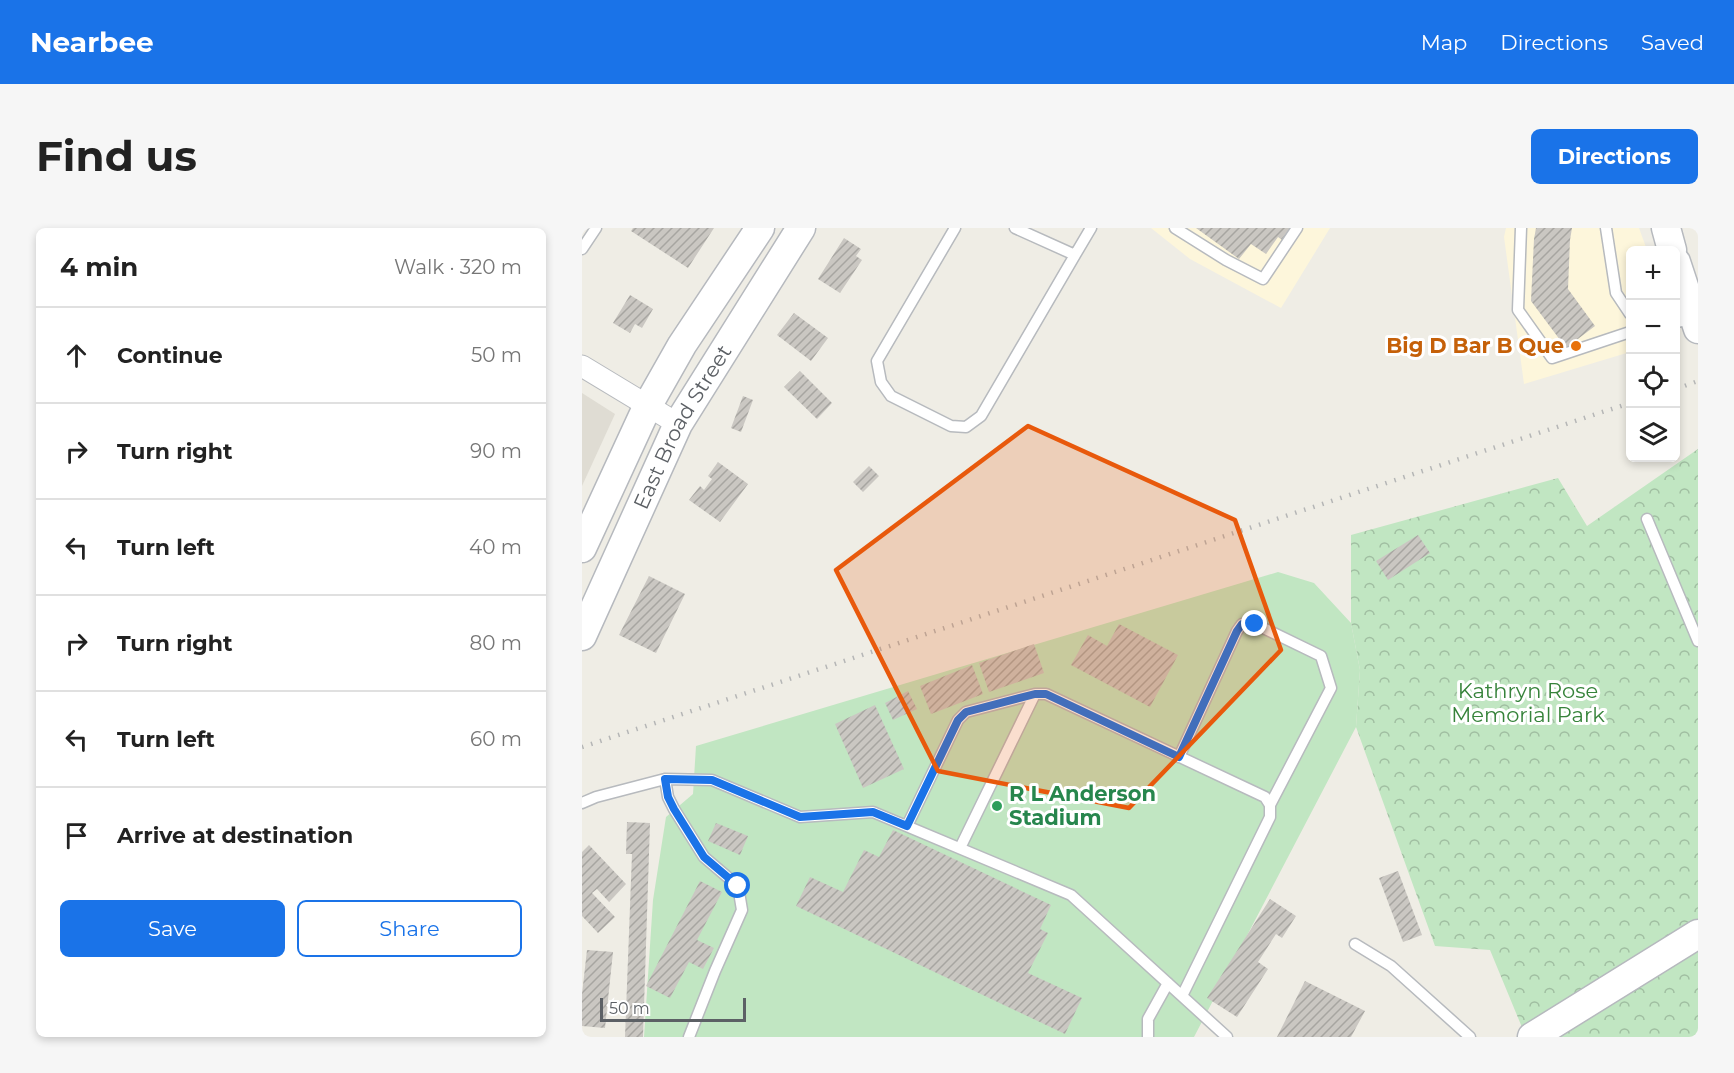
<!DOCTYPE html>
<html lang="en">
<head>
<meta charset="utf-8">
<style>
	body { margin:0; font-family:Montserrat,sans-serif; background:#f6f6f6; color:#222 }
	.controls { position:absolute; right:18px; top:18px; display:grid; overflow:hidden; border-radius:9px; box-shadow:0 3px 9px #0003 }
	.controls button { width:54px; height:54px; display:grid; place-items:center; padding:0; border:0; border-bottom:2px solid #e0e0e0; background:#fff; color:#222; font:30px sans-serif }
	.scale { position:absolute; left:18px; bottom:15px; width:146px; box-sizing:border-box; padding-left:6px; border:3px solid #5c6065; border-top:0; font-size:16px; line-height:21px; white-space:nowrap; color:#5c6065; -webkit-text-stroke:4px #fff; paint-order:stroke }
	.stop { position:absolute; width:18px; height:18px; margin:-14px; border:4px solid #1a73e8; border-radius:50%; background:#fff }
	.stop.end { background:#1a73e8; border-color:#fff; box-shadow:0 2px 6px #0008 }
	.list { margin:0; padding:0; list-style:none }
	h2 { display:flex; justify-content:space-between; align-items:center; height:78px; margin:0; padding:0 24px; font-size:26px }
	h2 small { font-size:20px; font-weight:400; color:#767676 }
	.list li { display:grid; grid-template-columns:39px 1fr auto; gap:18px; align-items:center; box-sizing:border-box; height:96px; padding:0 24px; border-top:2px solid #e0e0e0 }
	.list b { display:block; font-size:22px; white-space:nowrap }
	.list em { font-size:20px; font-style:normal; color:#767676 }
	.actions { display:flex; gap:12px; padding:18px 24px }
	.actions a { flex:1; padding:14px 0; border:2px solid #1a73e8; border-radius:9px; text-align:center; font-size:21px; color:#1a73e8 }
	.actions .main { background:#1a73e8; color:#fff }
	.icon { flex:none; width:33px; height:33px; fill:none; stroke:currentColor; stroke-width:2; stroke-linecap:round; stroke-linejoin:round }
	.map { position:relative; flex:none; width:1116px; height:809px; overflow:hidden; border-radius:9px }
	header { display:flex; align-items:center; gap:36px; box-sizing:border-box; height:84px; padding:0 30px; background:#1a73e8; color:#fff }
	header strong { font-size:28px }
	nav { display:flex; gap:33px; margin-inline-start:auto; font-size:21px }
	.intro { display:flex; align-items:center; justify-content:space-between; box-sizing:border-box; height:144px; padding:0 36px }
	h1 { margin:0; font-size:42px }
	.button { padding:15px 27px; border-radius:9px; background:#1a73e8; color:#fff; font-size:21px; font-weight:700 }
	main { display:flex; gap:36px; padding:0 36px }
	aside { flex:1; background:#fff; border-radius:9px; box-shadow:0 3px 9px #0003 }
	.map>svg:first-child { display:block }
	.commercial { fill:#fdf6db }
	.education { fill:#dfdcd3 }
	.park { fill:url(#park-crowns) }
	.pitch { fill:#c1e6c2 }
	.building { fill:url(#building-hatch) }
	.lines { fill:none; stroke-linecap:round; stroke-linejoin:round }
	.lane-casing { stroke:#b7babe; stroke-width:13 }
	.street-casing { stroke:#b7babe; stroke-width:23 }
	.secondary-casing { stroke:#b6b9be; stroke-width:31 }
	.lane { stroke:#fff; stroke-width:10 }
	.street { stroke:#fff; stroke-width:21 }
	.secondary { stroke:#fff; stroke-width:28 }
	.rail { stroke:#b5b6b6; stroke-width:4.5; stroke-dasharray:1.5 8; stroke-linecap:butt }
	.route { stroke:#1a73e8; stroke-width:8 }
	.marked { fill:#e8590c; fill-opacity:0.2; stroke:#e8590c; stroke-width:4.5; stroke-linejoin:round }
	.food-dot { fill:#e8710a; stroke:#fff; stroke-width:2 }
	.leisure-dot { fill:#2e9e5b; stroke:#fff; stroke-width:2 }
	.labels { text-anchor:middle; stroke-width:6; stroke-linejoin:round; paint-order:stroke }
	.food-label { font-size:21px; font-weight:bold; fill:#c56008; stroke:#fff; text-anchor:end }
	.street-label { font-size:21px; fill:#5c6065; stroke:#fff }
	.park-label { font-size:21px; fill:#36833a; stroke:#fff }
	.leisure-label { font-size:21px; font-weight:bold; fill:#27864d; stroke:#fff; text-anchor:start }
</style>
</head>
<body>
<header>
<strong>Nearbee</strong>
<nav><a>Map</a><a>Directions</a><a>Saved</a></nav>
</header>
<div class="intro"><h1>Find us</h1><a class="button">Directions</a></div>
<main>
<aside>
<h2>4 min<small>Walk · 320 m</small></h2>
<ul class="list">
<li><svg class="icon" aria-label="ahead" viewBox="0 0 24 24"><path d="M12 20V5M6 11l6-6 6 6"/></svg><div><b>Continue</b></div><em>50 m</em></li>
<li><svg class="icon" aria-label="right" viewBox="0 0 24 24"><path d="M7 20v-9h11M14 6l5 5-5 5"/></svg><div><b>Turn right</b></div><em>90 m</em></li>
<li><svg class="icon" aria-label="left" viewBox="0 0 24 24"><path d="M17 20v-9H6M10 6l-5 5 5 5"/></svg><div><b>Turn left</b></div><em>40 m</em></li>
<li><svg class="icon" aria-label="right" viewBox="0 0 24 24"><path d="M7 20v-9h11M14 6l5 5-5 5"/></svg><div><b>Turn right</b></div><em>80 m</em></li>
<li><svg class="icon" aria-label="left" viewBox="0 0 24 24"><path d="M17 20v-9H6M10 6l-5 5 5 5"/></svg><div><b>Turn left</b></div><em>60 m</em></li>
<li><svg class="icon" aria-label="arrive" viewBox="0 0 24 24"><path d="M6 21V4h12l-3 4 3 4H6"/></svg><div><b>Arrive at destination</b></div></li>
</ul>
<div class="actions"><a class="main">Save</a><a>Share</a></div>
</aside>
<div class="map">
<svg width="1116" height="809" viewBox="0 0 1116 809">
	<defs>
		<pattern id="park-crowns" width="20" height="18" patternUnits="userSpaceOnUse" patternTransform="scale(1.5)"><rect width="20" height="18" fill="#c1e6c2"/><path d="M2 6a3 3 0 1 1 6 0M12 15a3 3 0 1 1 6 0" fill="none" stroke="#a0bea1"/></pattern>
		<pattern id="building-hatch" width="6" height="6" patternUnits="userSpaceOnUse" patternTransform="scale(1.5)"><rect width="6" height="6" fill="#cac7c2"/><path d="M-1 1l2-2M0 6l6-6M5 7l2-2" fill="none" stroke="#a7a5a1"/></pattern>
	</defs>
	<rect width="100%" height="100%" fill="#efede5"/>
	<path class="commercial" d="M 569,0 L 748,0 L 699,80 L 608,31 Z
		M 924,0 L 1057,0 L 1065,22 L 1048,22 L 1048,124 L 942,156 L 922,9 Z"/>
	<path class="education" d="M 0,165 L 33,186 L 0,258 Z"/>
	<path class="park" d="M 1116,221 L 1116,809 L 944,809 L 908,722 L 853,718 L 774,499 L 778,442 L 769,395 L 769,307 L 976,250 L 1005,298 Z"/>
	<path class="pitch" d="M 696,344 L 732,355 L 769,395 L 778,442 L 774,499 L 612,809 L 62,809 L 71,672 L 84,589 L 111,566 L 114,518 Z"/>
	<path class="building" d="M 51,0 L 132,0 L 106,40 L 49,3 Z
		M 614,0 L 713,0 L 703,14 L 696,9 L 684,26 L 669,16 L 657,31 Z
		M 954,0 L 990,0 L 988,12 L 986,61 L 1013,98 L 984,120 L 949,73 L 952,11 Z
		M 262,10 L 279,21 L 274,28 L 280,32 L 258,65 L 236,51 Z
		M 48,67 L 71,81 L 60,100 L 53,96 L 48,105 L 31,95 Z
		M 212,85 L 246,110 L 229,133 L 195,107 Z
		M 218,143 L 250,175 L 235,191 L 202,159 Z
		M 161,168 L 171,172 L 159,204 L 149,200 Z
		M 136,234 L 166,256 L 138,294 L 107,272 L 118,258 L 122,262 L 130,251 L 126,248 Z
		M 287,238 L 297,248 L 281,264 L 271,254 Z
		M 836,307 L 848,325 L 806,352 L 794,333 Z
		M 67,348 L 103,366 L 74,425 L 37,407 Z
		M 537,396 L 596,427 L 568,479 L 489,437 L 506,407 L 525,418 Z
		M 452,416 L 462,445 L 407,464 L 397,435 Z
		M 390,437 L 401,466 L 349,486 L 338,458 Z
		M 326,463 L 335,481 L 311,492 L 303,475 Z
		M 293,477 L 322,541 L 281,560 L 253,496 Z
		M 45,594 L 68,595 L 61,809 L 43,809 L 50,626 L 44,626 Z
		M 134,595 L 166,608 L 158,627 L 126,613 Z
		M 311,602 L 469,677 L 458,701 L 466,705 L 446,745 L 500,770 L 483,806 L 214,678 L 228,649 L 261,664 L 282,622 L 297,629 Z
		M 7,617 L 44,656 L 27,674 L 15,661 L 10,665 L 33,689 L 16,705 L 0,688 L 0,624 Z
		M 816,643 L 840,707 L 821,714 L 797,650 Z
		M 118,653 L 140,664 L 115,712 L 132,720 L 121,741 L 107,734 L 88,770 L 64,758 Z
		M 688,671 L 714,688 L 700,710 L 694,706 L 676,734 L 686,741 L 655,789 L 625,770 Z
		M 5,722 L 31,724 L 23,800 L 0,798 L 0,766 Z
		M 723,753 L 783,783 L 769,809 L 695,809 Z"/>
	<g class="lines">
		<defs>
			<path id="lane" d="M 373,0 L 295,133 L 299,154 L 309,168 L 369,198 L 384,199 L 399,188 L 493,27
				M 433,0 L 493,27 L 509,0
				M 593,0 L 644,32 L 681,51 L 715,0
				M 939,0 L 936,82 L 970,130 L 1048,104
				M 1024,0 L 1034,65 L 1048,86
				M 0,21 L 14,0
				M 1094,94 L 1112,91
				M 1065,291 L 1116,413
				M 597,529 L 655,403 L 660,396 L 673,396 L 739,428 L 749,460 L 688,577
				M 83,551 L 86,569 L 92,581 L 122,629 L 156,658 L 160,682 L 133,743 L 107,809
				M 0,575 L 14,569 L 83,551 L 130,552 L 218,589 L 291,584 L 489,667 L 645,809
				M 325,598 L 376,492 L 384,484 L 453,466
				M 378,620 L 453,466 L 464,466 L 683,569 L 688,577 L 688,589 L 600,768
				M 773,716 L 809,738 L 888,809
				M 566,809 L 566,791 L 586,755"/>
			<path id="street" d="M 0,138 L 96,196"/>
			<g id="secondary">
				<path d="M 1084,0 L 1090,22"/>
				<path d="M 1094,34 L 1116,101"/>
				<path d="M 0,320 L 66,177 L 100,117 L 178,0"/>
				<path id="s1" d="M 0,408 L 96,196 L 219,0"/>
				<path d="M 950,809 L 1116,706"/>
			</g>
		</defs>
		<use href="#lane" class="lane-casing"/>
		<use href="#street" class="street-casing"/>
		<use href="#secondary" class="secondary-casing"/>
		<use href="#lane" class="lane"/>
		<use href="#street" class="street"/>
		<use href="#secondary" class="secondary"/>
		<path class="rail" d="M 1094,161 L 1116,153
			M 0,519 L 1048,175"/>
	</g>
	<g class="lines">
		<path class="route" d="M 156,658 L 122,629 L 92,581 L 86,569 L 83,551 L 130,552 L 218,589 L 291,584 L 325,598 L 376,492 L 384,484 L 453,466 L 464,466 L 597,529 L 655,403 L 660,396 L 673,396"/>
	</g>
	<path class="marked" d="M 446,198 L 653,292 L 699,422 L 547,580 L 356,543 L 254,342 Z"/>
	<circle class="food-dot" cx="994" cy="118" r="6"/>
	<circle class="leisure-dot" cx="415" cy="578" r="6"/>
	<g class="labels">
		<g class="food-label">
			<text x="982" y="125">Big D Bar B Que</text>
		</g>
		<g class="street-label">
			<text dy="7" stroke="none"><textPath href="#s1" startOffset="232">East Broad Street</textPath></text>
		</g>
		<g class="park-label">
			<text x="946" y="470">Kathryn Rose<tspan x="946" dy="24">Memorial Park</tspan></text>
		</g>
		<g class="leisure-label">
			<text x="427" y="573">R L Anderson<tspan x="427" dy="24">Stadium</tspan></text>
		</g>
	</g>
</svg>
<div class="controls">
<button>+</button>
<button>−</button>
<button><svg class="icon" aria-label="locate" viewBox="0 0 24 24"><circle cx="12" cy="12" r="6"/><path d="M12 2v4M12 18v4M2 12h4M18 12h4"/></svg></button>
<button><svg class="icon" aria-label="layers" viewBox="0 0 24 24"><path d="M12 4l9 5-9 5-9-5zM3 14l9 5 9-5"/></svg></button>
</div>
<div class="scale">50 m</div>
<div class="stop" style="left:156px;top:658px"></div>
<div class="stop end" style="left:673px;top:396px"></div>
</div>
</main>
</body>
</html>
